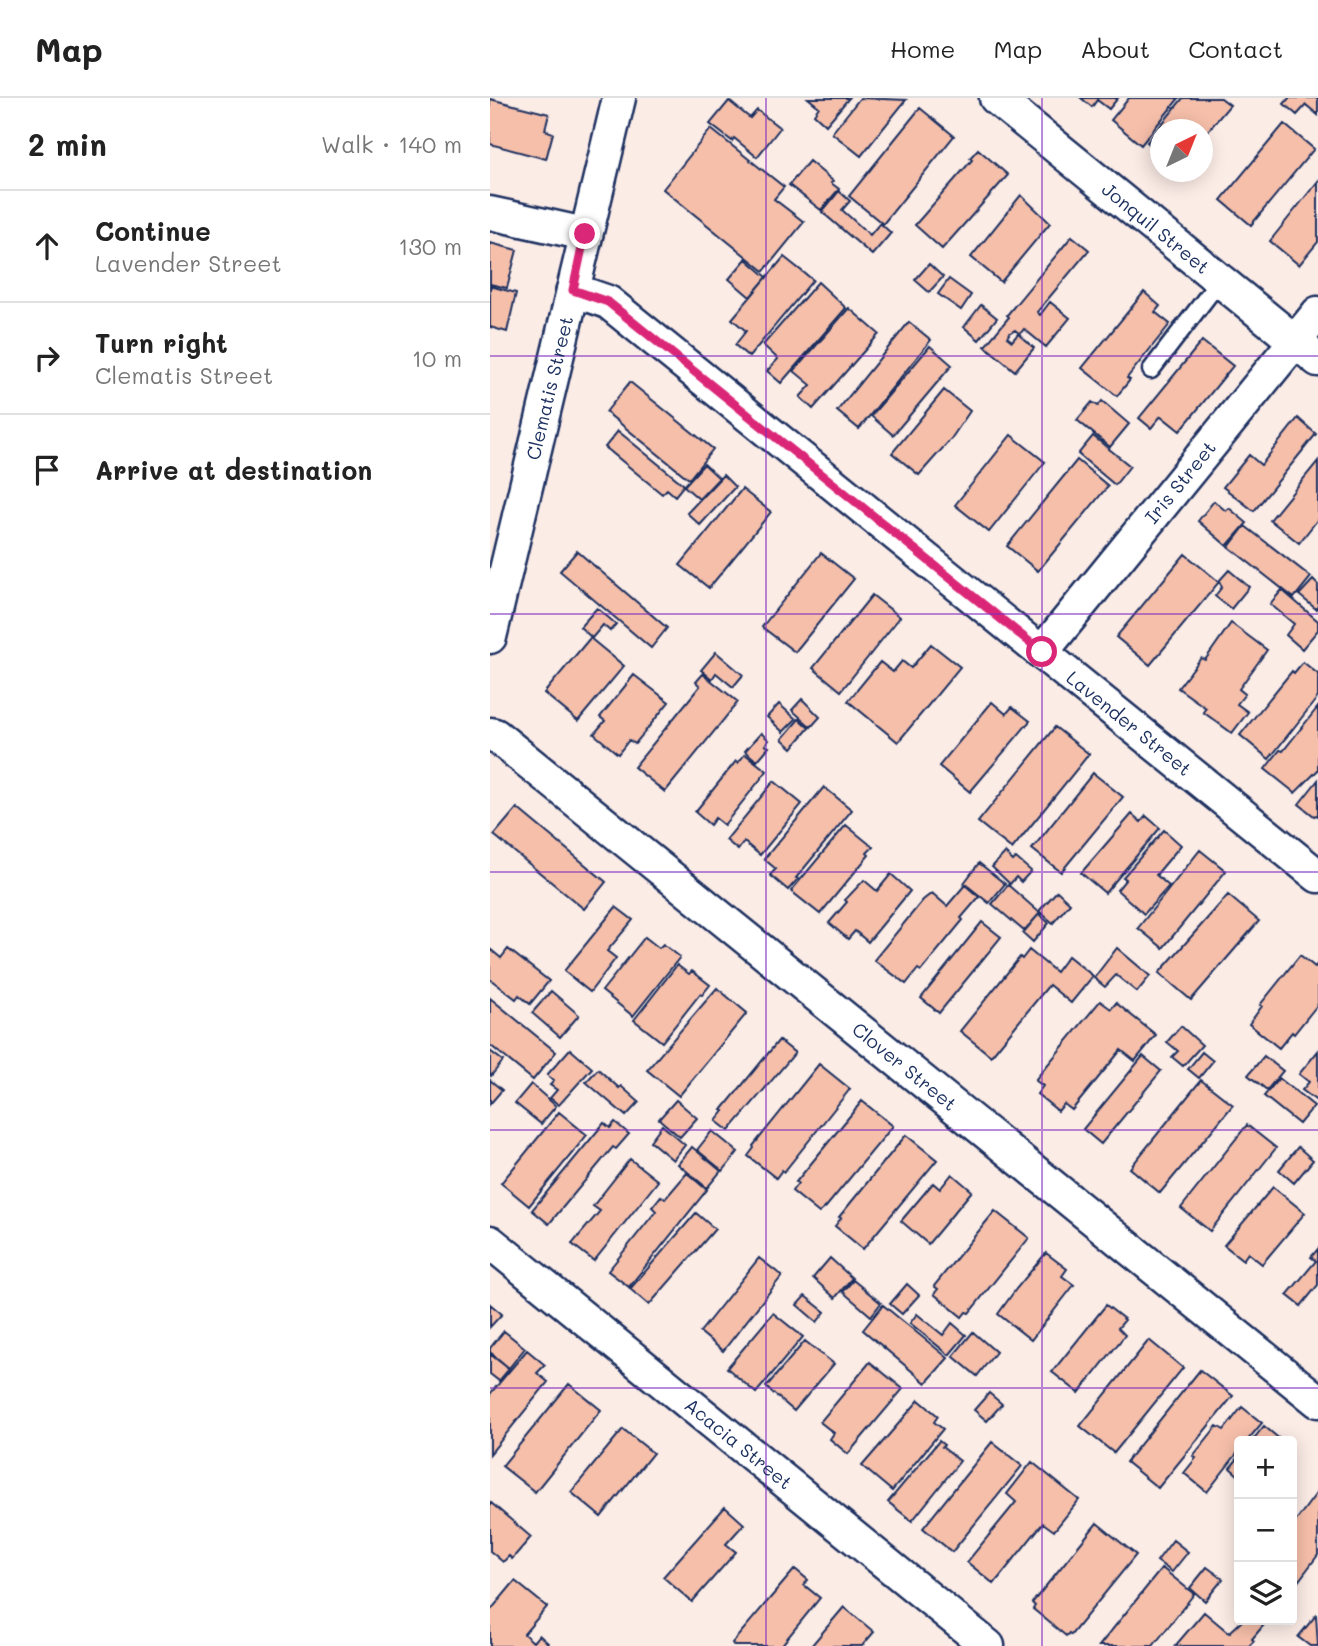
<!DOCTYPE html>
<html lang="en">
<head>
<meta charset="utf-8">
<style>
	body { margin:0; font-family:Mali,sans-serif; background:#f2f2f2; color:#222 }
	.controls { position:absolute; right:21px; bottom:21px; display:grid; overflow:hidden; border-radius:7px; box-shadow:0 4px 18px #0003 }
	.controls button { width:63px; height:63px; display:grid; place-items:center; padding:0; border:0; border-bottom:2px solid #e0e0e0; background:#fff; color:#222; font:35px sans-serif }
	.compass { position:absolute; left:660px; top:21px; width:63px; height:63px; border-radius:50%; background:#fff; box-shadow:0 4px 18px #0003; rotate:43deg }
	.stop { position:absolute; width:21px; height:21px; margin:-16px; border:5px solid #db2777; border-radius:50%; background:#fff }
	.stop.end { background:#db2777; border-color:#fff; box-shadow:0 2px 7px #0008 }
	.list { margin:0; padding:0; list-style:none }
	h2 { display:flex; justify-content:space-between; align-items:center; height:91px; margin:0; padding:0 28px; font-size:30px }
	h2 small { font-size:23px; font-weight:400; color:#767676 }
	.list li { display:grid; grid-template-columns:46px 1fr auto; gap:21px; align-items:center; box-sizing:border-box; height:112px; padding:0 28px; border-top:2px solid #e0e0e0 }
	.list b { display:block; font-size:26px; white-space:nowrap }
	.list p { margin:0; font-size:23px; white-space:nowrap; color:#767676 }
	.list em { font-size:23px; font-style:normal; color:#767676 }
	.icon { flex:none; width:38px; height:38px; fill:none; stroke:currentColor; stroke-width:2; stroke-linecap:round; stroke-linejoin:round }
	.map { position:relative; flex:none; width:828px; height:1548px; overflow:hidden }
	header { display:flex; align-items:center; gap:42px; box-sizing:border-box; height:98px; padding:0 35px; background:#fff; border-bottom:2px solid #e0e0e0 }
	header strong { font-size:33px }
	nav { display:flex; gap:38px; margin-inline-start:auto; font-size:24px }
	main { display:flex }
	aside { flex:1; background:#fff }
	.map>svg:first-child { display:block }
	.building { fill:#f6bfaa; stroke:#1b2f5e; stroke-width:2 }
	.lines { fill:none; stroke-linecap:round; stroke-linejoin:round }
	.lane-casing { stroke:#1b2f5e; stroke-width:21 }
	.street-casing { stroke:#1b2f5e; stroke-width:37 }
	.lane { stroke:#fff; stroke-width:16 }
	.street { stroke:#fff; stroke-width:32 }
	.route { stroke:#db2777; stroke-width:9 }
	.grid { fill:none; stroke:#7b2cbf; stroke-width:2; stroke-opacity:0.55 }
	.labels { text-anchor:middle; stroke-width:6; stroke-linejoin:round; paint-order:stroke }
	.street-label { font-size:19px; fill:#1b2f5e; stroke:#fff }
</style>
</head>
<body>
<header>
<strong>Map</strong>
<nav><a>Home</a><a>Map</a><a>About</a><a>Contact</a></nav>
</header>
<main>
<aside>
<h2>2 min<small>Walk · 140 m</small></h2>
<ul class="list">
<li><svg class="icon" aria-label="ahead" viewBox="0 0 24 24"><path d="M12 20V5M6 11l6-6 6 6"/></svg><div><b>Continue</b><p>Lavender Street</p></div><em>130 m</em></li>
<li><svg class="icon" aria-label="right" viewBox="0 0 24 24"><path d="M7 20v-9h11M14 6l5 5-5 5"/></svg><div><b>Turn right</b><p>Clematis Street</p></div><em>10 m</em></li>
<li><svg class="icon" aria-label="arrive" viewBox="0 0 24 24"><path d="M6 21V4h12l-3 4 3 4H6"/></svg><div><b>Arrive at destination</b></div></li>
</ul>
</aside>
<div class="map">
<svg width="828" height="1548" viewBox="0 0 828 1548">
	<rect width="100%" height="100%" fill="#fcece6"/>
	<filter id="ink" filterUnits="userSpaceOnUse"><feTurbulence type="fractalNoise" baseFrequency=".0143" numOctaves="2"/><feDisplacementMap in="SourceGraphic" scale="14" xChannelSelector="R" yChannelSelector="G"/><feConvolveMatrix kernelMatrix="1 2 1 2 8 2 1 2 1" color-interpolation-filters="sRGB"/></filter>
	<g filter="url(#ink)">
		<path class="building" d="M 318,0 L 359,0 L 336,27 L 324,16 L 329,9 Z
			M 370,0 L 416,2 L 371,58 L 342,35 Z
			M 591,0 L 628,0 L 619,11 L 607,2 L 602,9 Z
			M 639,0 L 689,0 L 651,47 L 621,22 Z
			M 693,0 L 731,0 L 740,7 L 712,40 L 712,32 L 670,32 L 670,55 L 657,44 Z
			M 799,0 L 828,0 L 828,17 L 816,7 L 807,17 L 794,6 Z
			M 0,1 L 59,16 L 55,32 L 63,35 L 56,61 L 0,46 Z
			M 239,3 L 260,20 L 267,12 L 290,30 L 267,59 L 244,40 L 242,43 L 220,26 Z
			M 430,10 L 464,38 L 393,126 L 359,98 Z
			M 794,26 L 824,51 L 761,127 L 731,102 Z
			M 221,31 L 294,89 L 284,101 L 314,124 L 274,173 L 173,91 Z
			M 488,51 L 518,77 L 452,151 L 425,127 L 482,62 L 480,60 Z
			M 319,63 L 343,83 L 341,85 L 349,91 L 331,112 L 299,87 Z
			M 828,83 L 828,144 L 809,167 L 780,143 Z
			M 349,93 L 360,103 L 352,112 L 380,137 L 390,125 L 401,135 L 382,157 L 332,114 Z
			M 531,97 L 560,125 L 511,184 L 481,159 Z
			M 582,138 L 599,152 L 547,214 L 550,217 L 560,204 L 580,220 L 556,249 L 534,231 L 530,236 L 525,232 L 520,235 L 517,239 L 522,243 L 528,236 L 544,250 L 525,273 L 495,248 L 519,219 L 517,217 Z
			M 0,145 L 27,152 L 17,190 L 0,186 Z
			M 294,159 L 323,182 L 259,259 L 245,247 L 256,233 L 242,221 Z
			M 256,161 L 277,179 L 260,199 L 239,181 Z
			M 439,166 L 453,179 L 439,194 L 425,182 Z
			M 459,181 L 481,197 L 471,212 L 448,196 Z
			M 328,184 L 356,210 L 291,285 L 277,273 L 288,261 L 273,247 Z
			M 0,188 L 26,195 L 17,234 L 0,229 Z
			M 654,194 L 670,208 L 665,214 L 680,226 L 637,280 L 640,282 L 627,298 L 592,270 Z
			M 491,207 L 507,220 L 489,242 L 474,229 Z
			M 359,210 L 389,236 L 323,311 L 310,299 L 321,287 L 304,273 Z
			M 419,224 L 441,242 L 369,331 L 347,313 Z
			M 712,243 L 743,268 L 690,333 L 671,318 L 661,330 L 649,320 Z
			M 440,248 L 462,267 L 403,337 L 381,318 Z
			M 140,284 L 223,351 L 199,381 L 116,314 Z
			M 454,292 L 480,313 L 461,341 L 429,377 L 402,355 Z
			M 612,303 L 639,326 L 620,349 L 587,322 L 602,304 L 608,308 Z
			M 808,320 L 826,336 L 764,413 L 733,389 L 759,357 L 771,367 Z
			M 128,333 L 194,387 L 185,398 L 177,391 L 172,396 L 115,349 Z
			M 521,337 L 555,364 L 499,434 L 465,407 Z
			M 603,338 L 640,368 L 625,387 L 588,356 Z
			M 587,362 L 618,388 L 548,473 L 517,448 Z
			M 828,363 L 828,421 L 809,445 L 780,422 Z
			M 214,366 L 229,380 L 209,401 L 194,388 Z
			M 233,377 L 245,389 L 210,427 L 197,415 Z
			M 252,391 L 281,414 L 219,490 L 190,467 Z
			M 724,403 L 736,413 L 739,410 L 757,425 L 737,448 L 708,423 Z
			M 755,428 L 821,479 L 804,500 L 739,449 Z
			M 87,453 L 177,530 L 161,550 L 70,473 Z
			M 331,455 L 364,481 L 305,554 L 272,529 Z
			M 695,456 L 729,484 L 660,567 L 626,539 Z
			M 739,472 L 759,489 L 741,511 L 725,498 L 732,489 L 729,483 Z
			M 823,482 L 828,487 L 828,508 L 826,511 L 809,497 Z
			M 792,492 L 828,523 L 828,532 L 812,551 L 796,537 L 804,526 L 780,506 Z
			M 382,497 L 410,519 L 351,593 L 323,570 Z
			M 107,510 L 126,526 L 120,533 L 113,527 L 102,540 L 90,529 Z
			M 741,525 L 777,552 L 749,591 L 755,596 L 747,606 L 758,614 L 742,635 L 713,614 L 716,610 L 688,590 L 711,560 L 715,562 Z
			M 100,540 L 134,568 L 88,623 L 54,595 Z
			M 441,546 L 470,569 L 408,644 L 358,603 L 390,564 L 403,574 L 412,563 L 421,570 Z
			M 226,554 L 253,577 L 243,589 L 226,575 L 222,581 L 211,572 Z
			M 813,564 L 828,576 L 828,599 L 779,661 L 750,637 L 802,573 L 804,575 Z
			M 213,576 L 248,604 L 175,694 L 144,669 L 210,588 L 206,584 Z
			M 144,577 L 179,604 L 145,646 L 139,642 L 128,656 L 104,636 L 115,623 L 110,619 Z
			M 312,601 L 330,619 L 321,629 L 302,612 Z
			M 502,604 L 516,616 L 522,609 L 540,623 L 480,694 L 449,668 Z
			M 289,606 L 306,621 L 293,634 L 277,619 Z
			M 828,609 L 828,672 L 805,695 L 775,671 L 790,652 L 793,653 Z
			M 309,621 L 319,630 L 302,650 L 292,641 Z
			M 565,629 L 599,656 L 522,751 L 488,724 Z
			M 271,635 L 279,642 L 275,647 L 279,649 L 267,663 L 255,653 Z
			M 255,656 L 277,673 L 234,727 L 225,720 L 220,727 L 205,714 L 246,663 L 248,665 Z
			M 603,675 L 633,699 L 571,774 L 542,751 Z
			M 828,682 L 828,718 L 826,717 L 824,718 L 809,706 Z
			M 284,683 L 312,706 L 270,757 L 254,744 L 248,752 L 236,742 Z
			M 334,689 L 362,712 L 306,780 L 308,781 L 298,792 L 280,777 L 286,771 L 274,761 Z
			M 27,710 L 116,784 L 94,811 L 4,737 Z
			M 642,716 L 651,724 L 656,718 L 670,730 L 615,795 L 591,775 Z
			M 356,727 L 383,749 L 377,755 L 379,757 L 330,816 L 301,793 Z
			M 674,732 L 691,747 L 666,777 L 679,788 L 654,816 L 627,792 L 636,781 L 633,779 Z
			M 710,752 L 736,773 L 673,850 L 648,830 Z
			M 515,755 L 523,763 L 526,760 L 541,773 L 531,784 L 526,779 L 520,786 L 502,769 Z
			M 489,765 L 515,786 L 499,805 L 474,785 Z
			M 401,776 L 420,793 L 378,844 L 365,833 L 358,841 L 339,825 L 357,804 L 355,802 L 374,782 L 387,793 Z
			M 475,787 L 489,799 L 471,820 L 473,822 L 431,873 L 428,871 L 416,886 L 384,862 L 433,802 L 442,795 L 457,808 Z
			M 518,787 L 550,815 L 534,833 L 502,806 Z
			M 567,793 L 580,805 L 563,825 L 549,813 Z
			M 738,797 L 769,823 L 701,902 L 669,875 Z
			M 126,809 L 143,822 L 117,853 L 126,860 L 100,894 L 74,873 Z
			M 549,816 L 559,825 L 543,844 L 533,835 Z
			M 492,824 L 511,839 L 449,915 L 431,900 Z
			M 155,839 L 169,850 L 173,846 L 190,859 L 143,918 L 112,893 Z
			M 627,850 L 660,878 L 647,894 L 626,877 L 615,889 L 604,880 Z
			M 0,851 L 11,860 L 18,851 L 59,883 L 40,906 L 29,897 L 26,901 L 0,881 Z
			M 539,852 L 566,874 L 578,858 L 603,878 L 581,905 L 559,887 L 501,958 L 470,933 L 530,859 L 532,861 Z
			M 810,857 L 825,869 L 828,865 L 828,906 L 804,936 L 802,934 L 789,950 L 759,926 L 772,908 L 770,907 Z
			M 187,867 L 199,876 L 202,873 L 220,887 L 212,897 L 210,896 L 172,944 L 144,922 Z
			M 227,890 L 257,915 L 189,998 L 157,972 Z
			M 61,893 L 89,917 L 70,939 L 42,915 Z
			M 0,900 L 66,954 L 43,982 L 0,947 Z
			M 610,903 L 621,911 L 626,905 L 666,937 L 645,963 L 631,952 L 582,1012 L 574,1006 L 568,1013 L 547,996 L 553,988 L 545,982 Z
			M 691,928 L 712,947 L 693,968 L 682,959 L 688,953 L 677,944 Z
			M 289,942 L 305,955 L 239,1033 L 226,1023 L 234,1013 L 232,1012 Z
			M 80,951 L 102,970 L 69,1007 L 60,1000 L 67,992 L 60,987 L 64,983 L 57,977 Z
			M 0,953 L 13,963 L 1,978 L 0,977 Z
			M 828,953 L 828,1004 L 812,992 L 819,984 L 809,976 Z
			M 712,954 L 723,963 L 709,980 L 698,971 Z
			M 653,958 L 671,973 L 611,1046 L 593,1031 Z
			M 774,958 L 793,973 L 777,992 L 758,977 Z
			M 329,966 L 360,991 L 294,1074 L 292,1072 L 286,1080 L 258,1058 L 264,1050 L 263,1048 Z
			M 108,971 L 129,990 L 131,988 L 149,1004 L 136,1018 L 96,984 Z
			M 789,980 L 824,1008 L 809,1026 L 774,998 Z
			M 0,982 L 12,992 L 0,1006 Z
			M 711,982 L 743,1007 L 670,1095 L 640,1070 Z
			M 41,986 L 66,1008 L 51,1026 L 25,1005 Z
			M 186,1002 L 207,1020 L 190,1039 L 169,1021 Z
			M 372,1003 L 403,1028 L 336,1109 L 329,1115 L 302,1093 L 308,1085 L 306,1084 Z
			M 69,1014 L 97,1037 L 39,1108 L 11,1085 Z
			M 125,1024 L 139,1036 L 126,1051 L 123,1049 L 59,1126 L 42,1112 L 114,1025 L 120,1030 Z
			M 172,1027 L 195,1047 L 183,1062 L 160,1043 Z
			M 757,1027 L 786,1050 L 720,1133 L 691,1110 Z
			M 222,1033 L 248,1054 L 233,1073 L 207,1052 Z
			M 416,1037 L 447,1062 L 373,1151 L 345,1128 L 351,1120 L 349,1119 Z
			M 202,1049 L 231,1073 L 217,1090 L 188,1066 Z
			M 808,1049 L 823,1062 L 804,1085 L 789,1072 Z
			M 140,1061 L 168,1083 L 104,1163 L 82,1146 L 110,1113 L 103,1108 Z
			M 197,1075 L 217,1092 L 139,1189 L 118,1173 L 166,1113 L 162,1109 L 171,1098 L 175,1101 Z
			M 462,1076 L 482,1093 L 438,1146 L 411,1123 L 443,1085 L 450,1091 Z
			M 783,1089 L 815,1115 L 772,1166 L 758,1155 L 753,1162 L 734,1147 Z
			M 505,1113 L 539,1140 L 479,1215 L 476,1214 L 472,1219 L 444,1196 L 448,1191 L 444,1188 Z
			M 206,1115 L 225,1131 L 159,1207 L 140,1191 Z
			M 828,1151 L 828,1187 L 811,1208 L 797,1197 L 826,1163 L 821,1159 Z
			M 556,1155 L 577,1171 L 572,1178 L 584,1187 L 541,1242 L 508,1216 L 526,1191 Z
			M 269,1160 L 292,1178 L 233,1253 L 210,1234 Z
			M 340,1160 L 362,1180 L 345,1200 L 323,1180 Z
			M 363,1182 L 391,1205 L 381,1218 L 353,1194 Z
			M 417,1186 L 429,1197 L 412,1216 L 400,1206 Z
			M 315,1198 L 335,1214 L 327,1224 L 307,1207 Z
			M 0,1206 L 12,1216 L 0,1229 Z
			M 393,1207 L 458,1260 L 436,1285 L 373,1232 Z
			M 616,1207 L 635,1222 L 628,1230 L 635,1237 L 589,1295 L 562,1274 Z
			M 283,1215 L 313,1239 L 266,1295 L 237,1270 Z
			M 427,1216 L 453,1237 L 462,1225 L 476,1237 L 459,1257 L 420,1225 Z
			M 14,1233 L 35,1250 L 19,1270 L 0,1254 L 0,1250 Z
			M 483,1234 L 506,1254 L 487,1278 L 463,1258 Z
			M 659,1242 L 693,1270 L 624,1355 L 590,1328 Z
			M 315,1243 L 344,1266 L 304,1313 L 276,1289 Z
			M 37,1252 L 55,1267 L 47,1275 L 58,1284 L 0,1356 L 0,1296 Z
			M 0,1256 L 19,1271 L 9,1283 L 0,1276 Z
			M 380,1264 L 413,1291 L 358,1356 L 340,1341 L 344,1335 L 330,1324 Z
			M 710,1272 L 743,1298 L 668,1390 L 636,1364 Z
			M 79,1286 L 111,1312 L 45,1394 L 12,1368 Z
			M 499,1295 L 512,1306 L 497,1323 L 484,1312 Z
			M 429,1302 L 448,1318 L 444,1324 L 453,1331 L 402,1393 L 372,1368 Z
			M 752,1309 L 772,1325 L 757,1343 L 749,1343 L 749,1353 L 717,1394 L 694,1375 L 706,1360 L 703,1358 L 727,1328 L 734,1332 Z
			M 774,1328 L 792,1343 L 762,1343 Z
			M 133,1331 L 163,1355 L 111,1419 L 81,1394 Z
			M 449,1343 L 454,1347 L 452,1349 L 470,1363 L 422,1423 L 398,1404 Z
			M 502,1344 L 532,1368 L 462,1454 L 433,1430 Z
			M 749,1359 L 749,1378 L 740,1370 Z
			M 542,1364 L 589,1402 L 564,1433 L 553,1425 L 504,1486 L 477,1464 L 526,1404 L 517,1396 Z
			M 828,1393 L 828,1457 L 804,1489 L 802,1487 L 802,1428 Z
			M 0,1404 L 41,1439 L 22,1461 L 19,1458 L 13,1464 L 0,1453 Z
			M 235,1409 L 254,1426 L 236,1446 L 246,1454 L 202,1504 L 173,1479 Z
			M 607,1425 L 646,1457 L 581,1537 L 579,1535 L 576,1538 L 543,1511 L 545,1508 L 542,1505 Z
			M 683,1442 L 698,1454 L 682,1474 L 667,1463 Z
			M 717,1469 L 733,1481 L 715,1503 L 700,1490 Z
			M 672,1470 L 704,1496 L 663,1548 L 609,1548 Z
			M 305,1471 L 318,1482 L 314,1487 L 330,1500 L 291,1548 L 244,1548 L 242,1545 Z
			M 25,1483 L 57,1509 L 34,1536 L 43,1544 L 49,1537 L 58,1545 L 55,1548 L 0,1548 L 0,1513 Z
			M 354,1509 L 384,1534 L 372,1548 L 321,1548 Z
			M 714,1514 L 739,1535 L 753,1522 L 778,1522 L 762,1541 L 764,1543 L 759,1548 L 685,1548 Z
			M 826,1517 L 828,1548 L 820,1548 L 808,1539 Z"/>
		<g class="lines">
			<defs>
				<path id="lane" d="M 661,272 L 730,182"/>
				<g id="street">
					<path id="s1" d="M 506,0 L 828,262"/>
					<path d="M 0,115 L 95,136"/>
					<path id="s2" d="M 83,192 L 118,204 L 828,778"/>
					<path id="s3" d="M 0,539 L 129,0"/>
					<path id="s4" d="M 552,554 L 828,215"/>
					<path id="s5" d="M 0,636 L 5,637 L 828,1303"/>
					<path id="s6" d="M 0,1144 L 498,1548"/>
				</g>
			</defs>
			<use href="#lane" class="lane-casing"/>
			<use href="#street" class="street-casing"/>
			<use href="#lane" class="lane"/>
			<use href="#street" class="street"/>
		</g>
	</g>
	<g class="lines" filter="url(#ink)">
		<path class="route" d="M 95,136 L 83,192 L 118,204 L 552,554"/>
	</g>
	<path class="grid" d="M 276,0 L 276,1548M 552,0 L 552,1548M 0,258 L 828,258M 0,516 L 828,516M 0,774 L 828,774M 0,1032 L 828,1032M 0,1290 L 828,1290"/>
	<g class="labels">
		<g class="street-label">
			<text dy="7" stroke="none"><textPath href="#s1" startOffset="206">Jonquil Street</textPath></text>
			<text dy="7" stroke="none"><textPath href="#s3" startOffset="256">Clematis Street</textPath></text>
			<text dy="7" stroke="none"><textPath href="#s4" startOffset="219">Iris Street</textPath></text>
			<text dy="7" stroke="none"><textPath href="#s2" startOffset="707">Lavender Street</textPath></text>
			<text dy="7" stroke="none"><textPath href="#s5" startOffset="532">Clover Street</textPath></text>
			<text dy="7" stroke="none"><textPath href="#s6" startOffset="320">Acacia Street</textPath></text>
		</g>
	</g>
</svg>
<div class="controls">
<button>+</button>
<button>−</button>
<button><svg class="icon" aria-label="layers" viewBox="0 0 24 24"><path d="M12 4l9 5-9 5-9-5zM3 14l9 5 9-5"/></svg></button>
</div>
<svg class="compass" viewBox="-18 -18 36 36"><path d="M0-13l5 13h-10z" fill="#e53935"/><path d="M0 13l5-13h-10z" fill="#767676"/></svg>
<div class="stop" style="left:552px;top:554px"></div>
<div class="stop end" style="left:95px;top:136px"></div>
</div>
</main>
</body>
</html>
